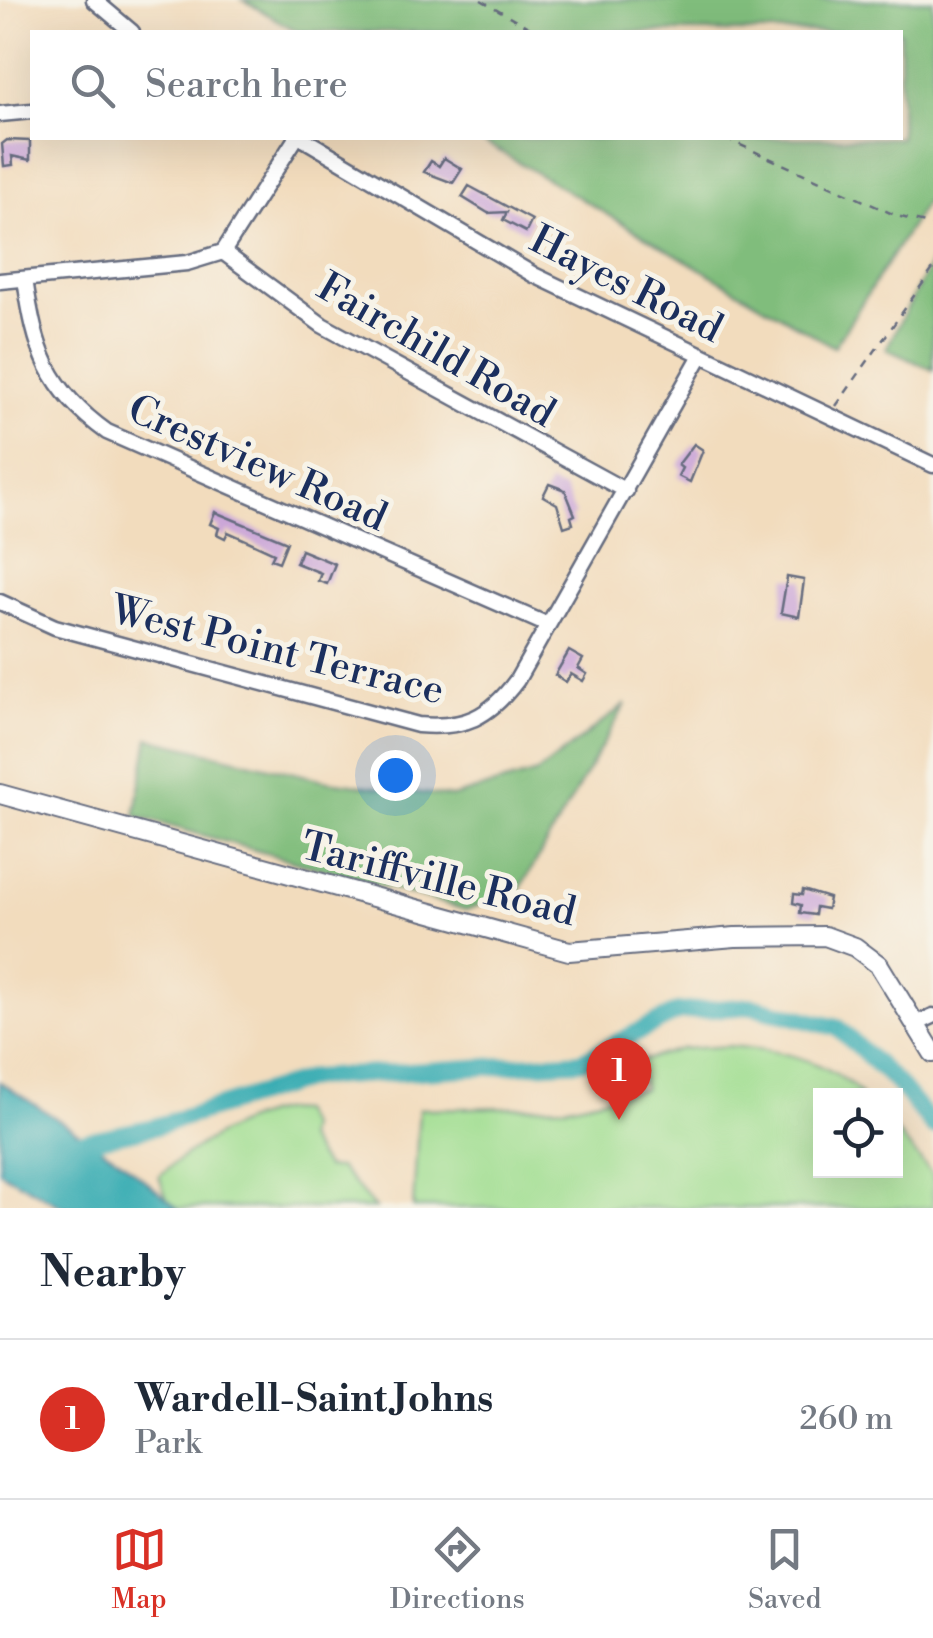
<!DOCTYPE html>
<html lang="en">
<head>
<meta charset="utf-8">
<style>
	body { margin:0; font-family:"Libre Bodoni",serif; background:#f2f2f3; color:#1f2937 }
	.controls { position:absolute; right:30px; bottom:30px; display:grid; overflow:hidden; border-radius:0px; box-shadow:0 10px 40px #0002 }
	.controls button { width:90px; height:90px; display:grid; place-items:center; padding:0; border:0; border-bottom:2px solid #e0e1e3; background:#fff; color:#1f2937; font:50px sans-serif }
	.you { position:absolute; left:395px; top:775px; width:35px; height:35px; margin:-25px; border:8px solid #fff; border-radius:50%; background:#1a73e8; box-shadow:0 0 0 15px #1a73e833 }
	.badge { display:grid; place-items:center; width:65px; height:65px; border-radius:50%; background:#d93025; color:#fff; font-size:32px; font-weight:700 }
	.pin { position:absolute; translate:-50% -82px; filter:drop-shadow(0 2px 5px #0008) }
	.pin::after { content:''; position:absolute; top:52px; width:35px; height:30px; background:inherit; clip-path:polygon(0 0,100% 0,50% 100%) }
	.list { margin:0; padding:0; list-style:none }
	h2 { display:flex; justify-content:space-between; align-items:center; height:130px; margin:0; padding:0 40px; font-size:42px }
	h2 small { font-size:32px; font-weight:400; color:#747a83 }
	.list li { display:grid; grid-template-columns:65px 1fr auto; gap:30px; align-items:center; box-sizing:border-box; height:160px; padding:0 40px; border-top:2px solid #e0e1e3 }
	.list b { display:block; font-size:38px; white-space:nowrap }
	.list p { margin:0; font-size:32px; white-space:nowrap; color:#747a83 }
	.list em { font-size:32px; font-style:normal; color:#747a83 }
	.icon { flex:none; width:55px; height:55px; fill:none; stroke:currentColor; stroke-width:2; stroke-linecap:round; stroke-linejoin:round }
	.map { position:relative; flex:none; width:933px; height:1208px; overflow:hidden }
	.search { position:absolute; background:#fff; box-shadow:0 10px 40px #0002; left:30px; right:30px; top:30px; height:110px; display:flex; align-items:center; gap:25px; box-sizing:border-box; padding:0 35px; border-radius:0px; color:#747a83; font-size:38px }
	.sheet { height:290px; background:#fff }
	nav { display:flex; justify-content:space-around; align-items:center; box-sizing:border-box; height:140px; border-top:2px solid #e0e1e3; background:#fff; font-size:28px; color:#747a83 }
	nav a { display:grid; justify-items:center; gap:5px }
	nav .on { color:#d93025 }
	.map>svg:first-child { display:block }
	.green { fill:#a1de92; stroke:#5e8678; stroke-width:2.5 }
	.forest { fill:#80bd7c; stroke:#4e766d; stroke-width:2.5 }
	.water { fill:#3badb4; stroke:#2b6e89; stroke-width:2.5 }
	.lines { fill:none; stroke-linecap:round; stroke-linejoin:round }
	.river { stroke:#3badb4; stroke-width:18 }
	.building { fill:#cba6d8 }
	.minor-casing { stroke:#666c7f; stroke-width:19 }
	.major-casing { stroke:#666c7f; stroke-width:22 }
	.path { stroke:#666c7f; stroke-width:2.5; stroke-dasharray:8 8; stroke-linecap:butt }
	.minor { stroke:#fff; stroke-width:14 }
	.major { stroke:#fff; stroke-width:18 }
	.labels { text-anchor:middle; stroke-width:10; stroke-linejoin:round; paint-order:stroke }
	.street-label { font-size:40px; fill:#1b2f5e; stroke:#f7f3e8 }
</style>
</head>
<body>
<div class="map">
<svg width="933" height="1208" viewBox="0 0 933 1208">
	<rect width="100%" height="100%" fill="#f7f3e8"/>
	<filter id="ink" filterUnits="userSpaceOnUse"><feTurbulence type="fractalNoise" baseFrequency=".01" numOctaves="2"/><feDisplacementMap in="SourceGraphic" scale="20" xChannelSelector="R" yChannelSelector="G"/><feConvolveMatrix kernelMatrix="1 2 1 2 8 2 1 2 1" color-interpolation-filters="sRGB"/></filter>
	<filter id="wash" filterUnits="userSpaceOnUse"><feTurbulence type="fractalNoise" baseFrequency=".0048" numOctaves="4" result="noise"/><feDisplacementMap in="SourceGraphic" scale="40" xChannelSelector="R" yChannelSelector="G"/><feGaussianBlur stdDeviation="2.25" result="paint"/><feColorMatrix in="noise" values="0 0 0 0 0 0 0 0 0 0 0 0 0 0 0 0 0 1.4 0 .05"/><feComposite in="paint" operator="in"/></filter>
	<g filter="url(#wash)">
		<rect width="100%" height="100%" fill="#f2dcbd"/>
		<path class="green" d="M 731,1046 C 778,1050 828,1059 862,1095 L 820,1096 L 820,1170 L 896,1170 L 896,1131 L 933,1175 L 933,1208 L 413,1208 L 419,1109 L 568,1106 L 644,1089 L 638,1062 L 680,1049 Z
			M 284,1110 L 299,1111 L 308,1127 L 306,1139 L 326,1168 L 340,1168 L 375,1208 L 178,1208 L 168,1202 L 159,1176 C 192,1147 241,1117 284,1110 Z"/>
		<path class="forest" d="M 243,0 L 933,0 L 933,191 L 834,347 L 477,138 L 900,138 L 900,32 L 298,32 Z
			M 933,258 L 933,370 L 886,349 Z
			M 626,704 L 519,891 L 466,910 L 135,816 L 149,738 L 328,781 L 452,797 L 537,773 Z"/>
		<path class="water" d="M 0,1082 L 122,1161 L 178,1208 L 65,1208 L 0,1172 Z"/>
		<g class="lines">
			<path class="river" d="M 71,1144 L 154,1127 L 311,1078 L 581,1061 L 677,1012 L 752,1006 L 838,1028 L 899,1085 L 933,1126"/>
		</g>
		<g id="blocks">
			<path class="building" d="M 7,140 L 30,141 L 30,160 L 12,156 L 13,165 L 4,166 L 2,144 Z
				M 444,158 L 462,169 L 453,183 L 424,172 L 431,161 L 439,166 Z
				M 469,186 L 532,220 L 526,232 L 503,220 L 507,212 L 488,213 L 462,197 Z
				M 694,444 L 703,450 L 690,482 L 678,476 L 682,468 L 678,465 Z
				M 549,484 L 565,490 L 575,515 L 571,517 L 573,524 L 564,527 L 557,504 L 543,496 Z
				M 215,512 L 287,542 L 279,562 L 271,559 L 274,553 L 248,541 L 228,532 L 225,538 L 217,534 L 219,528 L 210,524 Z
				M 301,550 L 335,564 L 327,584 L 318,581 L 321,573 L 296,563 Z
				M 787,577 L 804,580 L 799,617 L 781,613 Z
				M 569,651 L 583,659 L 578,668 L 587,674 L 583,681 L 571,674 L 566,682 L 555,675 Z
				M 803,890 L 829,898 L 827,909 L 816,907 L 815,915 L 800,913 L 801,905 L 793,903 L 794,894 L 802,895 Z"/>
		</g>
	</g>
	<g filter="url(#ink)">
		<use href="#blocks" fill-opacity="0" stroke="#666c7f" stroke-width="2.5"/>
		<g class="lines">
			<defs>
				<path id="minor" d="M 94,0 L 132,32
					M 0,114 L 32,111
					M 302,138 L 534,275 L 933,465
					M 223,252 L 322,325 L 626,491
					M 25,279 C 35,349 47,389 107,432 L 548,625
					M 0,281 L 187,263 L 223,252 L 296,138
					M 0,602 L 55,627 L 418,725 C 464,729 489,718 517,680 L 700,357
					M 916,1024 L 933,1016"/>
				<path id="major" d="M 0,794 L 569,951 L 735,937 L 825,936 L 855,947 L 879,965 L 933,1053"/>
			</defs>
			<use href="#minor" class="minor-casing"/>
			<use href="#major" class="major-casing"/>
			<path class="path" d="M 481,0 L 537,32
				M 725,138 L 897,216 L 933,225
				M 836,406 L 933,269"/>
			<use href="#minor" class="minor"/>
			<use href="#major" class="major"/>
		</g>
	</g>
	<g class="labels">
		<g class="street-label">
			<text transform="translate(627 283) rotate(27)" y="14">Hayes Road</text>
			<text transform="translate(437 349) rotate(30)" y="14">Fairchild Road</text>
			<text transform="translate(258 462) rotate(24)" y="14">Crestview Road</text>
			<text transform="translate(278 649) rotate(14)" y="14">West Point Terrace</text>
			<text transform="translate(439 878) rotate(14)" y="14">Tariffville Road</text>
		</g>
	</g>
</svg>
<div class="controls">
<button><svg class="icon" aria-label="locate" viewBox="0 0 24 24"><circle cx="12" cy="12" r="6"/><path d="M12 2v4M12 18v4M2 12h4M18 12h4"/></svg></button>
</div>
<div class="you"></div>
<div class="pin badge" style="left:619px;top:1120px">1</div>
<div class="search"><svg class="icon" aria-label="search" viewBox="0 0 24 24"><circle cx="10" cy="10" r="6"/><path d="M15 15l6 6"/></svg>Search here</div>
</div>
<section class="sheet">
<h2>Nearby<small></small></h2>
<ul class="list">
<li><span class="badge">1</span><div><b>Wardell-Saint Johns</b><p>Park</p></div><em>260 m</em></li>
</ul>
</section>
<nav>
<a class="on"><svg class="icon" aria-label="map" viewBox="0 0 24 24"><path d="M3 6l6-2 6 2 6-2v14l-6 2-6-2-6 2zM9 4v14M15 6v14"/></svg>Map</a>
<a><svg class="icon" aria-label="directions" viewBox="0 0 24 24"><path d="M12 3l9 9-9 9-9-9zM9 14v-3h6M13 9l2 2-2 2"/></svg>Directions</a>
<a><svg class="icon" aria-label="saved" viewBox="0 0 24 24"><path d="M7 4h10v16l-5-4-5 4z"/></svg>Saved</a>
</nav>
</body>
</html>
